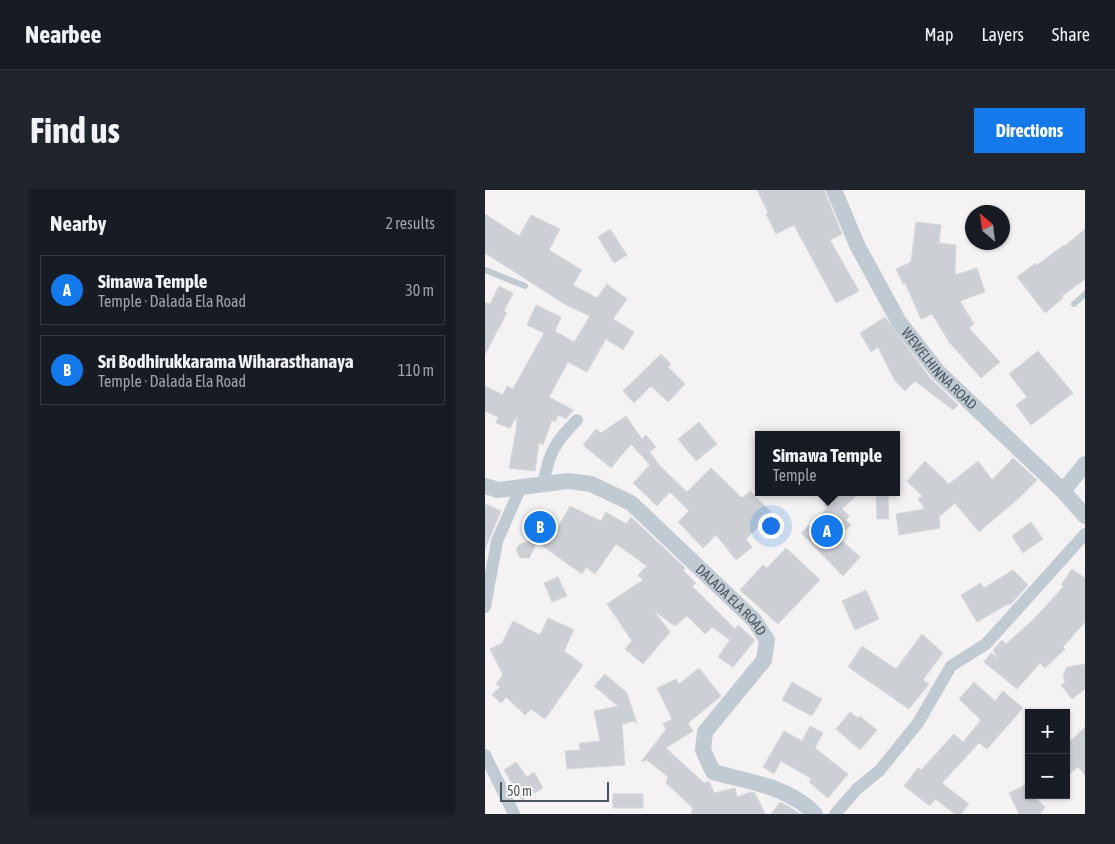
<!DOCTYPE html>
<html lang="en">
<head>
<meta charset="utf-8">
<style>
	body { margin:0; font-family:"Asap Condensed",sans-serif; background:#20242c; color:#f1f3f6 }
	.controls { position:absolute; right:15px; bottom:15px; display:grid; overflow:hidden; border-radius:0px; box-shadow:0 1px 4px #0004 }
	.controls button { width:45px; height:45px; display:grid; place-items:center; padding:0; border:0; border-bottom:1px solid #363941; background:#171b24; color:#f1f3f6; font:25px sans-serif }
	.compass { position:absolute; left:480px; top:15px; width:45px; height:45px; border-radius:50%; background:#171b24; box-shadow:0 1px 4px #0004; rotate:332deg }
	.scale { position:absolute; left:15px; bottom:12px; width:109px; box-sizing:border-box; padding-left:5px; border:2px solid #495661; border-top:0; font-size:14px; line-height:18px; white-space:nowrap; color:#495661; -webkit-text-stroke:4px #fff; paint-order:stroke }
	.you { position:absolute; left:285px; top:335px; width:18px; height:18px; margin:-12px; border:4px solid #fff; border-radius:50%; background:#1a73e8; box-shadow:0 0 0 8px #1a73e833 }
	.badge { display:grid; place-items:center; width:32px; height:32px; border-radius:50%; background:#147aec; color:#fff; font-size:16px; font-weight:700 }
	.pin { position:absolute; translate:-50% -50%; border:2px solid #fff; box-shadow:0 1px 5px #0006 }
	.popup { position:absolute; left:270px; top:241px; width:145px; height:65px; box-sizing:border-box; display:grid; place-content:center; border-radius:0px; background:#171b24; filter:drop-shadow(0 1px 4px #0005); font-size:16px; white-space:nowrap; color:#9ea1a6 }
	.popup b { font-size:19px; color:#f1f3f6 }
	.popup::after { content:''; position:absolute; left:50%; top:100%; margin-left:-10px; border:10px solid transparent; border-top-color:#171b24 }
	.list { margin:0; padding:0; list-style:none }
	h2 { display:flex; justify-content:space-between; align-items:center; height:65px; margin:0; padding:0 20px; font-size:21px }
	h2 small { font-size:16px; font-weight:400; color:#9ea1a6 }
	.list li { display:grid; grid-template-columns:32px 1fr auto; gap:15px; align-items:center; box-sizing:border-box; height:70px; margin:0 10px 10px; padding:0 10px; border:1px solid #363941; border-radius:0px }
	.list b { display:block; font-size:19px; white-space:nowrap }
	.list p { margin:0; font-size:16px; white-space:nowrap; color:#9ea1a6 }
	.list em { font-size:16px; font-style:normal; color:#9ea1a6 }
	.map { position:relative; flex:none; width:600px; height:624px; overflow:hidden; border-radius:0px }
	header { display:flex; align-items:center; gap:30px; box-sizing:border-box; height:70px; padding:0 25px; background:#171b24; border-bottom:1px solid #363941 }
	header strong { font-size:24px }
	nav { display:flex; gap:28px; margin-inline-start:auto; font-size:18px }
	.intro { display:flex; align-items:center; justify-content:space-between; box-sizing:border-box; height:120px; padding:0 30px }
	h1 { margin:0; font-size:35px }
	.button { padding:12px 22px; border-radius:0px; background:#147aec; color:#fff; font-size:18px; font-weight:700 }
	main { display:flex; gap:30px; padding:0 30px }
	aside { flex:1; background:#171b24; border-radius:0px; box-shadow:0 1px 4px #0004 }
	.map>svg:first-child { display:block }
	.building { fill:#cccfd4; stroke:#d6d8de }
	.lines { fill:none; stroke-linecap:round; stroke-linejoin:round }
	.service { stroke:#c0cad2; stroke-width:6 }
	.minor { stroke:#c0cad2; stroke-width:12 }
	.tertiary { stroke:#c0cad2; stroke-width:16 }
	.labels { text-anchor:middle; stroke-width:5; stroke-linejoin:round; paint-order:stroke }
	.street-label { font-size:14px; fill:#495661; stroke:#fff }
</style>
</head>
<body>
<header>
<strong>Nearbee</strong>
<nav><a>Map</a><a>Layers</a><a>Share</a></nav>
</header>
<div class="intro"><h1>Find us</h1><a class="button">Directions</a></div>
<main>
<aside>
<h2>Nearby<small>2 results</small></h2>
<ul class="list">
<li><span class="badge">A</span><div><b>Simawa Temple</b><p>Temple · Dalada Ela Road</p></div><em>30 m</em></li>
<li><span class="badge">B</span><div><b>Sri Bodhirukkarama Wiharasthanaya</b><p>Temple · Dalada Ela Road</p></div><em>110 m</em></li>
</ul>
</aside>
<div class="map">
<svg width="600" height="624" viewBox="0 0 600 624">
	<rect width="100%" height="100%" fill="#f4f2f2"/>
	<path class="building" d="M 272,0 L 339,0 L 357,44 L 345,50 L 374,101 L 351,113 L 309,35 L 291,44 L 281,24 L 283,22 Z
		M 0,24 L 34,46 L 46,25 L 75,39 L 64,60 L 97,80 L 88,95 L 112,108 L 122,94 L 142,109 L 128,129 L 149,142 L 138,160 L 121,149 L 102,182 L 83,172 L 64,207 L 88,220 L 81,229 L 73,225 L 70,232 L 67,230 L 58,255 L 54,253 L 50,281 L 24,278 L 31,241 L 32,226 L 25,238 L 11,233 L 13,227 L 0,221 L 0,196 L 18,205 L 22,196 L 28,199 L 59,143 L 42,135 L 51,115 L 76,127 L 70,141 L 89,152 L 105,126 L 81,115 L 0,63 Z
		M 431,32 L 456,35 L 454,53 L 471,55 L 470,85 L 492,78 L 500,102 L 475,111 L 489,134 L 484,138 L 515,172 L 496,188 L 464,152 L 447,124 L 436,129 L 420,93 L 418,94 L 411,79 L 426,72 Z
		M 125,39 L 142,65 L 129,73 L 113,47 Z
		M 600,39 L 600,89 L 577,106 L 578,108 L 560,123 L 532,87 L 551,73 L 552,75 L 579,55 L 580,56 Z
		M 14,96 L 28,103 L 19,121 L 22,123 L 0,164 L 0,112 L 5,114 Z
		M 400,127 L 445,188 L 473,215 L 468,220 L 430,191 L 420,201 L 410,191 L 393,157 L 386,162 L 375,143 Z
		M 553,161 L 588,203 L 546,235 L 531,215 L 542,207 L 524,184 Z
		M 176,164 L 186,174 L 183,177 L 200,194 L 183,212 L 166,196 L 149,213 L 138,201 Z
		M 141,226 L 157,249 L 161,245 L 171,257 L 165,262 L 174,275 L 202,302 L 226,278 L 257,308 L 265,301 L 287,323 L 261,349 L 267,357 L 251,370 L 231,345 L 218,358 L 193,332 L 204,321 L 185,302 L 172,316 L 148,293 L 165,275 L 146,254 L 126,278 L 98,255 L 111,239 L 116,243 Z
		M 214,232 L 232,254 L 211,271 L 193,249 Z
		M 528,268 L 552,290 L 534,308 L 494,342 L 470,313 L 454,327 L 455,338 L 414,345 L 411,324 L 440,319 L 433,309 L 437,306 L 422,291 L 440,271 L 464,294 L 493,271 L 507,290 Z
		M 352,302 L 375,302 L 357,319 L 364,326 L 361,330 L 366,335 L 353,347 L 375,367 L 358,386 L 316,343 L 342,318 L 339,315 Z
		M 403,306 L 404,329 L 392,329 L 391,307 Z
		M 0,314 L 16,321 L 0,359 Z
		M 85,316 L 116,331 L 121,322 L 141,334 L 146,327 L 200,378 L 198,380 L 211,393 L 207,396 L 250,439 L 253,435 L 270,450 L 248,477 L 233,467 L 245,450 L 227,437 L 220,444 L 202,426 L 190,436 L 169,421 L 185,442 L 158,474 L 140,459 L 147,451 L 122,414 L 158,390 L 153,385 L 162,376 L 131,354 L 110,384 L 101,377 L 97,384 L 55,354 L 55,347 L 58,346 L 43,335 L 51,324 L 72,339 Z
		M 546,332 L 558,349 L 538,363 L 527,346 Z
		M 55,347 L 44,368 L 35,368 L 31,359 L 35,354 Z
		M 301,358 L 335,390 L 293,434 L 255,400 L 278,375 L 282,378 Z
		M 587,379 L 600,388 L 600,432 L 578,457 L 580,459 L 560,478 L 555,473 L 532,499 L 499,472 L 506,463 L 513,468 L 508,460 L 517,450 L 521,454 L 550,428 L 579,396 L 576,395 Z
		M 528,380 L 543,395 L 525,415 L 523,414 L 492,432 L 476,405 L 496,393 L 499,398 Z
		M 73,387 L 82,406 L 67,412 L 59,393 Z
		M 381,400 L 394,429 L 370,440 L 357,411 Z
		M 63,428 L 89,440 L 79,461 L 98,475 L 60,529 L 46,519 L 40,525 L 21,507 L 16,513 L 7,505 L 15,497 L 11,494 L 18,485 L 5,459 L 17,453 L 28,431 L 55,445 Z
		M 437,444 L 458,463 L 438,490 L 444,494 L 424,519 L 363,477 L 377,456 L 411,479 Z
		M 600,474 L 600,499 L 587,509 L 576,495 L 580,493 L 578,485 L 582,477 Z
		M 214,478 L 236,506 L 203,533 L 208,541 L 181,558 L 219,593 L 224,591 L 229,603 L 250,598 L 252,607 L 265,602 L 270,603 L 280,624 L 206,624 L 208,618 L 181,593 L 183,587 L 162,570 L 156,572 L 181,539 L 178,534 L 187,529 L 172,498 L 191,489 L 194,494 Z
		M 120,484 L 142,503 L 152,534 L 149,531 L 137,534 L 140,575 L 82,579 L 80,561 L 95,560 L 94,553 L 115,551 L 109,521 L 133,516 L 109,496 Z
		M 307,492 L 337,509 L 327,526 L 297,510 Z
		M 489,492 L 510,511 L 518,501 L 538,518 L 502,559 L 494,553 L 457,593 L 484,614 L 476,624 L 470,624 L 450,609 L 445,616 L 419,596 L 433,578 L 436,580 L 469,544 L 478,552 L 496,530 L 474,509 Z
		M 365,522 L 373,528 L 375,526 L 392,540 L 375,560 L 351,539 Z
		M 325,536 L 338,543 L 330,558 L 363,584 L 343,608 L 324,592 L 327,589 L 296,571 L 289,584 L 278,577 L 299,541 L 317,551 Z
		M 600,537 L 600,585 L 593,577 L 581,587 L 581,555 Z
		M 31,572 L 42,587 L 49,582 L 58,598 L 37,610 L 19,580 Z
		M 542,594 L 544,605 L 547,605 L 560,617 L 555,624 L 534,624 L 524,603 Z
		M 128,604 L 158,604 L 158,618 L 128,618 Z
		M 295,612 L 303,616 L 315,624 L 286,624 Z"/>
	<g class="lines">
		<path class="service" d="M 0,80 L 40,96
			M 589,114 L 600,104"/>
		<path class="minor" d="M 58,295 C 64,263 69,253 92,230
			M 0,417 L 12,351 L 35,299
			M 0,565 L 29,624
			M 350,624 L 372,599 L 395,580 L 433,533 L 466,476 L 501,454 L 600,344"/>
		<g class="tertiary">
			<path id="s1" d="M 349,0 L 372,55 L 414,132 L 453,182 L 578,301 L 600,326"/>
			<path id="s2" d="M 0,296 L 13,300 L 83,291 L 106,294 L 146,313 L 269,430 L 282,450 L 279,470 L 220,542 L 218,560 L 228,582 C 264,592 303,596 330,624"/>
			<path d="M 578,301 L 600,274"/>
		</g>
	</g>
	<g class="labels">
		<g class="street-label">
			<text dy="5" stroke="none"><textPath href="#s1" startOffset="209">WEWELHINNA ROAD</textPath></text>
			<text dy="5" stroke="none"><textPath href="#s2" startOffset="291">DALADA ELA ROAD</textPath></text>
		</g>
	</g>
</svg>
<div class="controls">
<button>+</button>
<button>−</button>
</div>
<svg class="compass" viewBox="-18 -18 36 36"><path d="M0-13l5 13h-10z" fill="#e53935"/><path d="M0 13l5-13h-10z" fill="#9ea1a6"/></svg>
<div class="scale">50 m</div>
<div class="you"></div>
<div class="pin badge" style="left:342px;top:341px">A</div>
<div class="popup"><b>Simawa Temple</b>Temple</div>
<div class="pin badge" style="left:55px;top:337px">B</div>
</div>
</main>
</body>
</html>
